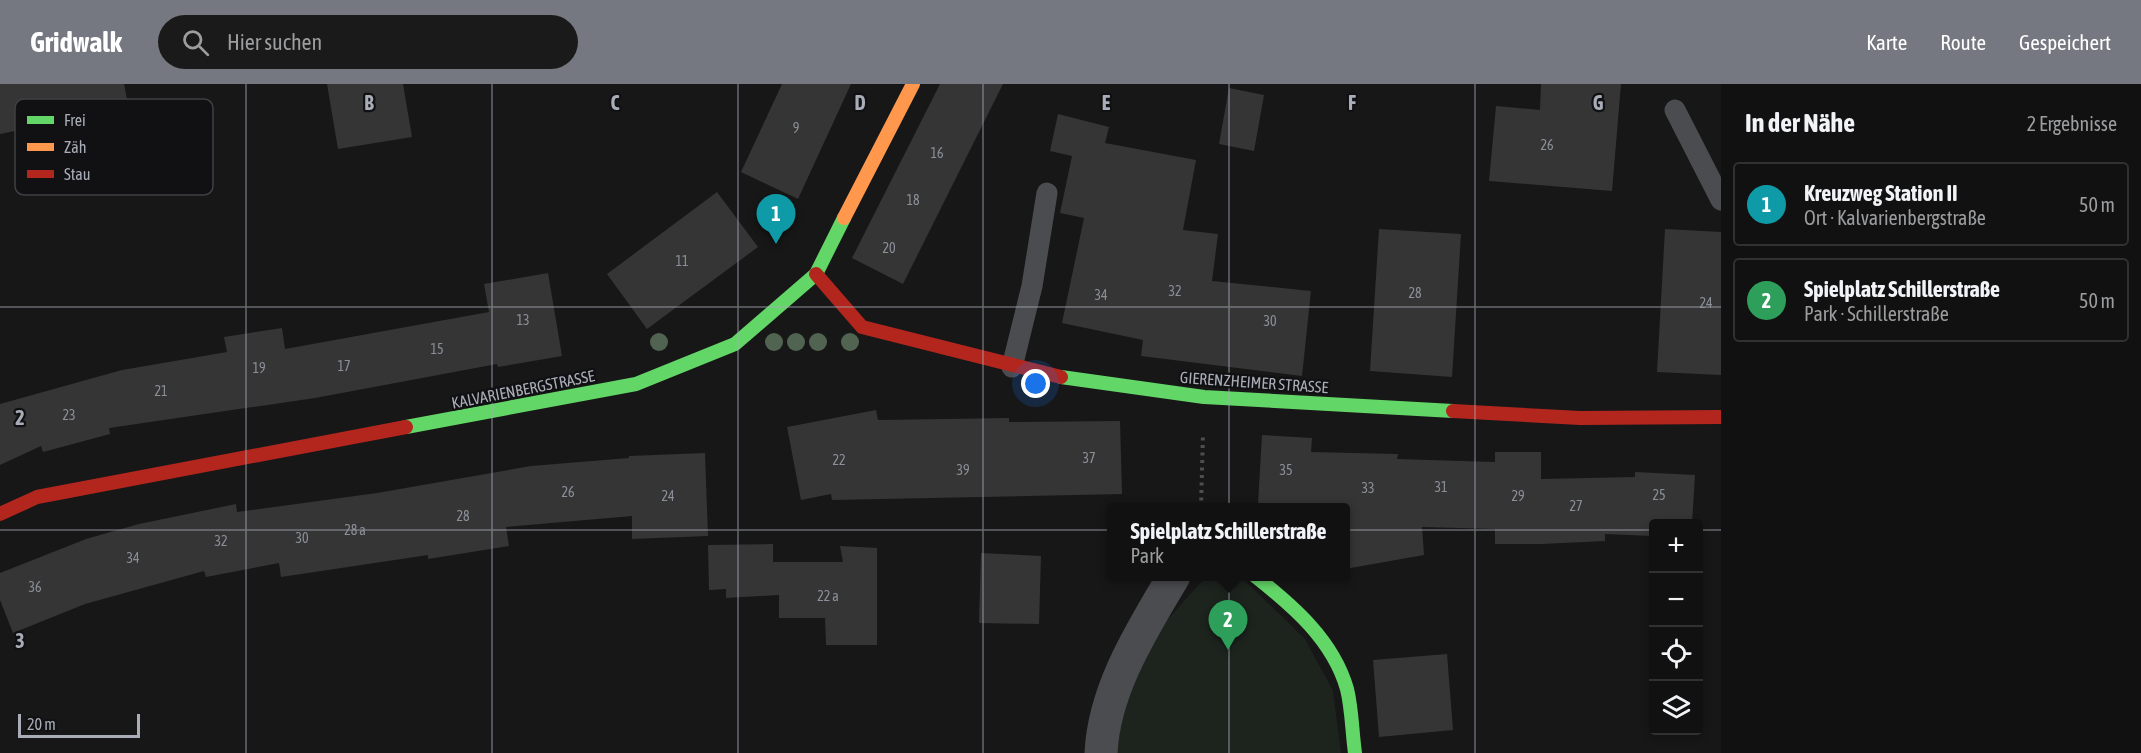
<!DOCTYPE html>
<html lang="de">
<head>
<meta charset="utf-8">
<style>
	body { margin:0; font-family:"Asap Condensed",sans-serif; background:#1a1a1a; color:#f1f3f6 }
	.controls { position:absolute; right:18px; bottom:18px; display:grid; overflow:hidden; border-radius:6px; box-shadow:0 3px 9px #0003 }
	.controls button { width:54px; height:54px; display:grid; place-items:center; padding:0; border:0; border-bottom:2px solid #303131; background:#111; color:#f1f3f6; font:30px sans-serif }
	.scale { position:absolute; left:18px; bottom:15px; width:122px; box-sizing:border-box; padding-left:6px; border:3px solid #a8adb8; border-top:0; font-size:16px; line-height:21px; white-space:nowrap; color:#a8adb8; -webkit-text-stroke:4px #111113; paint-order:stroke }
	.you { position:absolute; left:1036px; top:300px; width:21px; height:21px; margin:-15px; border:4px solid #fff; border-radius:50%; background:#1a73e8; box-shadow:0 0 0 9px #1a73e833 }
	.badge { display:grid; place-items:center; width:39px; height:39px; border-radius:50%; background:#757880; color:#fff; font-size:20px; font-weight:700 }
	.pin { position:absolute; translate:-50% -50px; filter:drop-shadow(0 2px 3px #0008) }
	.pin::after { content:''; position:absolute; top:32px; width:21px; height:18px; background:inherit; clip-path:polygon(0 0,100% 0,50% 100%) }
	.popup { position:absolute; left:1107px; top:419px; width:243px; height:78px; box-sizing:border-box; display:grid; place-content:center; border-radius:6px; background:#111; filter:drop-shadow(0 2px 4px #0005); font-size:20px; white-space:nowrap; color:#9c9d9f }
	.popup b { font-size:22px; color:#f1f3f6 }
	.popup::after { content:''; position:absolute; left:50%; top:100%; margin-left:-12px; border:12px solid transparent; border-top-color:#111 }
	.list { margin:0; padding:0; list-style:none }
	h2 { display:flex; justify-content:space-between; align-items:center; height:78px; margin:0; padding:0 24px; font-size:26px }
	h2 small { font-size:20px; font-weight:400; color:#9c9d9f }
	.list li { display:grid; grid-template-columns:39px 1fr auto; gap:18px; align-items:center; box-sizing:border-box; height:84px; margin:0 12px 12px; padding:0 12px; border:2px solid #303131; border-radius:6px }
	.list b { display:block; font-size:22px; white-space:nowrap }
	.list p { margin:0; font-size:20px; white-space:nowrap; color:#9c9d9f }
	.list em { font-size:20px; font-style:normal; color:#9c9d9f }
	.icon { flex:none; width:33px; height:33px; fill:none; stroke:currentColor; stroke-width:2; stroke-linecap:round; stroke-linejoin:round }
	.map { position:relative; flex:none; width:1721px; height:669px; overflow:hidden }
	header { display:flex; align-items:center; gap:36px; box-sizing:border-box; height:84px; padding:0 30px; background:#757880; color:#fff }
	header strong { font-size:28px }
	nav { display:flex; gap:33px; margin-inline-start:auto; font-size:21px }
	.search { width:420px; height:54px; background:#1a1a1a; display:flex; align-items:center; gap:15px; box-sizing:border-box; padding:0 21px; border-radius:33px; color:#9c9d9f; font-size:22px }
	main { display:flex }
	aside { flex:1; background:#111 }
	.map>svg:first-child { display:block }
	.green { fill:#1d241e }
	.building { fill:#353536 }
	.lines { fill:none; stroke-linecap:round; stroke-linejoin:round }
	.path { stroke:#4d4e52; stroke-width:4; stroke-dasharray:3 4.5; stroke-linecap:butt }
	.lane { stroke:#4b4c50; stroke-width:21 }
	.street { stroke:#4b4c50; stroke-width:33 }
	.fast { stroke:#63d668; stroke-width:14 }
	.slow { stroke:#ff974d; stroke-width:14 }
	.jam { stroke:#b3261e; stroke-width:14 }
	.tree { fill:#506451 }
	.grid { fill:none; stroke:#a8adb8; stroke-width:1.5; stroke-opacity:0.55 }
	.labels { text-anchor:middle; stroke-width:4.5; stroke-linejoin:round; paint-order:stroke }
	.number-label { font-size:14px; fill:#8b8f98 }
	.street-label { font-size:16px; fill:#a8adb8; stroke:#111113 }
	.key { fill:#111113; stroke:#3e4045; stroke-width:1.5 }
	.key-label { font-size:16px; fill:#a8adb8 }
	.grid-label { font-size:20px; text-anchor:middle; font-weight:bold; fill:#a8adb8; stroke:#111113; stroke-width:4.5; stroke-linejoin:round; paint-order:stroke }
</style>
</head>
<body>
<header>
<strong>Gridwalk</strong>
<div class="search"><svg class="icon" aria-label="search" viewBox="0 0 24 24"><circle cx="10" cy="10" r="6"/><path d="M15 15l6 6"/></svg>Hier suchen</div>
<nav><a>Karte</a><a>Route</a><a>Gespeichert</a></nav>
</header>
<main>
<div class="map">
<svg width="1721" height="669" viewBox="0 0 1721 669">
	<rect width="100%" height="100%" fill="#171717"/>
	<path class="green" d="M 1206,493 L 1241,493 L 1305,555 L 1333,607 L 1341,669 L 1115,669 L 1127,605 L 1156,548 Z"/>
	<path class="building" d="M 0,0 L 124,0 L 130,31 L 75,42 L 74,35 L 0,50 Z
		M 327,0 L 403,0 L 412,53 L 338,65 Z
		M 782,0 L 851,0 L 798,115 L 741,88 Z
		M 940,0 L 1003,0 L 903,200 L 852,174 Z
		M 1541,0 L 1621,0 L 1612,107 L 1489,97 L 1496,22 L 1540,26 Z
		M 1229,4 L 1264,11 L 1254,67 L 1219,60 Z
		M 1058,30 L 1109,43 L 1105,59 L 1196,76 L 1183,146 L 1218,150 L 1212,197 L 1311,207 L 1302,292 L 1141,272 L 1143,256 L 1062,239 L 1084,134 L 1060,129 L 1072,72 L 1050,67 Z
		M 717,108 L 758,163 L 647,245 L 607,190 Z
		M 1379,145 L 1461,150 L 1452,293 L 1370,287 Z
		M 1665,145 L 1721,148 L 1721,291 L 1657,288 Z
		M 548,189 L 562,272 L 498,283 L 497,280 L 315,314 L 109,344 L 110,350 L 43,368 L 41,362 L 0,381 L 0,320 L 122,286 L 227,268 L 224,253 L 282,244 L 285,265 L 489,228 L 484,200 Z
		M 876,326 L 878,336 L 1009,334 L 1009,338 L 1120,337 L 1122,410 L 832,416 L 831,410 L 801,416 L 787,343 Z
		M 1262,351 L 1312,354 L 1311,368 L 1398,370 L 1397,375 L 1495,378 L 1495,368 L 1541,368 L 1541,395 L 1635,393 L 1635,388 L 1695,391 L 1692,440 L 1653,440 L 1653,452 L 1605,450 L 1605,457 L 1541,460 L 1495,460 L 1495,445 L 1422,443 L 1424,471 L 1345,485 L 1345,423 L 1258,420 Z
		M 705,369 L 708,452 L 632,455 L 632,432 L 506,443 L 509,462 L 428,475 L 428,471 L 281,493 L 279,479 L 206,493 L 204,487 L 85,520 L 13,549 L 0,516 L 0,489 L 86,455 L 139,440 L 236,420 L 237,428 L 377,409 L 531,382 L 629,374 L 629,372 Z
		M 773,460 L 773,478 L 843,478 L 840,462 L 877,464 L 877,561 L 826,561 L 825,534 L 779,534 L 779,511 L 726,514 L 726,505 L 709,506 L 708,461 Z
		M 981,469 L 1041,472 L 1039,540 L 979,539 Z
		M 1447,570 L 1453,646 L 1379,653 L 1373,576 Z"/>
	<g class="lines">
		<path class="path" d="M 1201,424 L 1203,349"/>
		<path class="lane" d="M 1675,26 L 1721,116
			M 1012,283 L 1032,202 L 1047,109"/>
		<path class="street" d="M 1101,669 C 1104,605 1142,546 1174,492"/>
		<path class="fast" d="M 1061,293 L 1204,313 L 1453,327
			M 406,343 L 636,300 L 735,260 L 816,190 L 844,134
			M 1255,492 C 1293,522 1333,556 1347,605 C 1352,625 1352,648 1355,669"/>
		<path class="slow" d="M 844,134 L 913,0"/>
		<path class="jam" d="M 816,190 L 862,243 L 1061,293
			M 1453,327 L 1580,334 L 1721,333
			M 0,430 L 37,413 L 406,343"/>
	</g>
	<g class="tree">
		<circle cx="659" cy="258" r="9"/>
		<circle cx="774" cy="258" r="9"/>
		<circle cx="796" cy="258" r="9"/>
		<circle cx="818" cy="258" r="9"/>
		<circle cx="850" cy="258" r="9"/>
	</g>
	<path class="grid" d="M 246,0 L 246,669M 492,0 L 492,669M 738,0 L 738,669M 983,0 L 983,669M 1229,0 L 1229,669M 1475,0 L 1475,669M 0,223 L 1721,223M 0,446 L 1654,446M 1698,446 L 1721,446"/>
	<g class="labels">
		<g class="number-label">
			<text x="796" y="49">9</text>
			<text x="1547" y="66">26</text>
			<text x="937" y="74">16</text>
			<text x="913" y="121">18</text>
			<text x="889" y="169">20</text>
			<text x="682" y="182">11</text>
			<text x="1175" y="212">32</text>
			<text x="1415" y="214">28</text>
			<text x="1101" y="216">34</text>
			<text x="1706" y="224">24</text>
			<text x="523" y="241">13</text>
			<text x="1270" y="242">30</text>
			<text x="437" y="270">15</text>
			<text x="344" y="287">17</text>
			<text x="259" y="289">19</text>
			<text x="161" y="312">21</text>
			<text x="69" y="336">23</text>
			<text x="1089" y="379">37</text>
			<text x="839" y="381">22</text>
			<text x="963" y="391">39</text>
			<text x="1286" y="391">35</text>
			<text x="1441" y="408">31</text>
			<text x="1368" y="409">33</text>
			<text x="568" y="413">26</text>
			<text x="1659" y="416">25</text>
			<text x="668" y="417">24</text>
			<text x="1518" y="417">29</text>
			<text x="1576" y="427">27</text>
			<text x="463" y="437">28</text>
			<text x="355" y="451">28 a</text>
			<text x="302" y="459">30</text>
			<text x="221" y="462">32</text>
			<text x="133" y="479">34</text>
			<text x="35" y="508">36</text>
			<text x="828" y="517">22 a</text>
		</g>
		<g class="street-label">
			<text transform="translate(1254 298) rotate(4)" y="6">GIERENZHEIMER STRASSE</text>
			<text transform="translate(523 305) rotate(-11)" y="6">KALVARIENBERGSTRASSE</text>
		</g>
	</g>
	<rect x="15" y="15" width="198" height="96" rx="9" class="key"/>
	<rect x="27" y="32" width="27" height="8" fill="#63d668"/>
	<rect x="27" y="59" width="27" height="8" fill="#ff974d"/>
	<rect x="27" y="86" width="27" height="8" fill="#b3261e"/>
	<g class="key-label">
		<text x="64" y="42">Frei</text>
		<text x="64" y="69">Zäh</text>
		<text x="64" y="96">Stau</text>
	</g>
	<g class="grid-label">
		<text x="369" y="26">B</text>
		<text x="615" y="26">C</text>
		<text x="860" y="26">D</text>
		<text x="1106" y="26">E</text>
		<text x="1352" y="26">F</text>
		<text x="1598" y="26">G</text>
		<text x="20" y="341">2</text>
		<text x="20" y="564">3</text>
	</g>
</svg>
<div class="controls">
<button>+</button>
<button>−</button>
<button><svg class="icon" aria-label="locate" viewBox="0 0 24 24"><circle cx="12" cy="12" r="6"/><path d="M12 2v4M12 18v4M2 12h4M18 12h4"/></svg></button>
<button><svg class="icon" aria-label="layers" viewBox="0 0 24 24"><path d="M12 4l9 5-9 5-9-5zM3 14l9 5 9-5"/></svg></button>
</div>
<div class="scale">20 m</div>
<div class="you"></div>
<div class="pin badge" style="left:776px;top:160px;background:#0f9aa8">1</div>
<div class="pin badge" style="left:1228px;top:566px;background:#2e9e5b">2</div>
<div class="popup"><b>Spielplatz Schillerstraße</b>Park</div>
</div>
<aside>
<h2>In der Nähe<small>2 Ergebnisse</small></h2>
<ul class="list">
<li><span class="badge" style="background:#0f9aa8">1</span><div><b>Kreuzweg Station II</b><p>Ort · Kalvarienbergstraße</p></div><em>50 m</em></li>
<li><span class="badge" style="background:#2e9e5b">2</span><div><b>Spielplatz Schillerstraße</b><p>Park · Schillerstraße</p></div><em>50 m</em></li>
</ul>
</aside>
</main>
</body>
</html>
